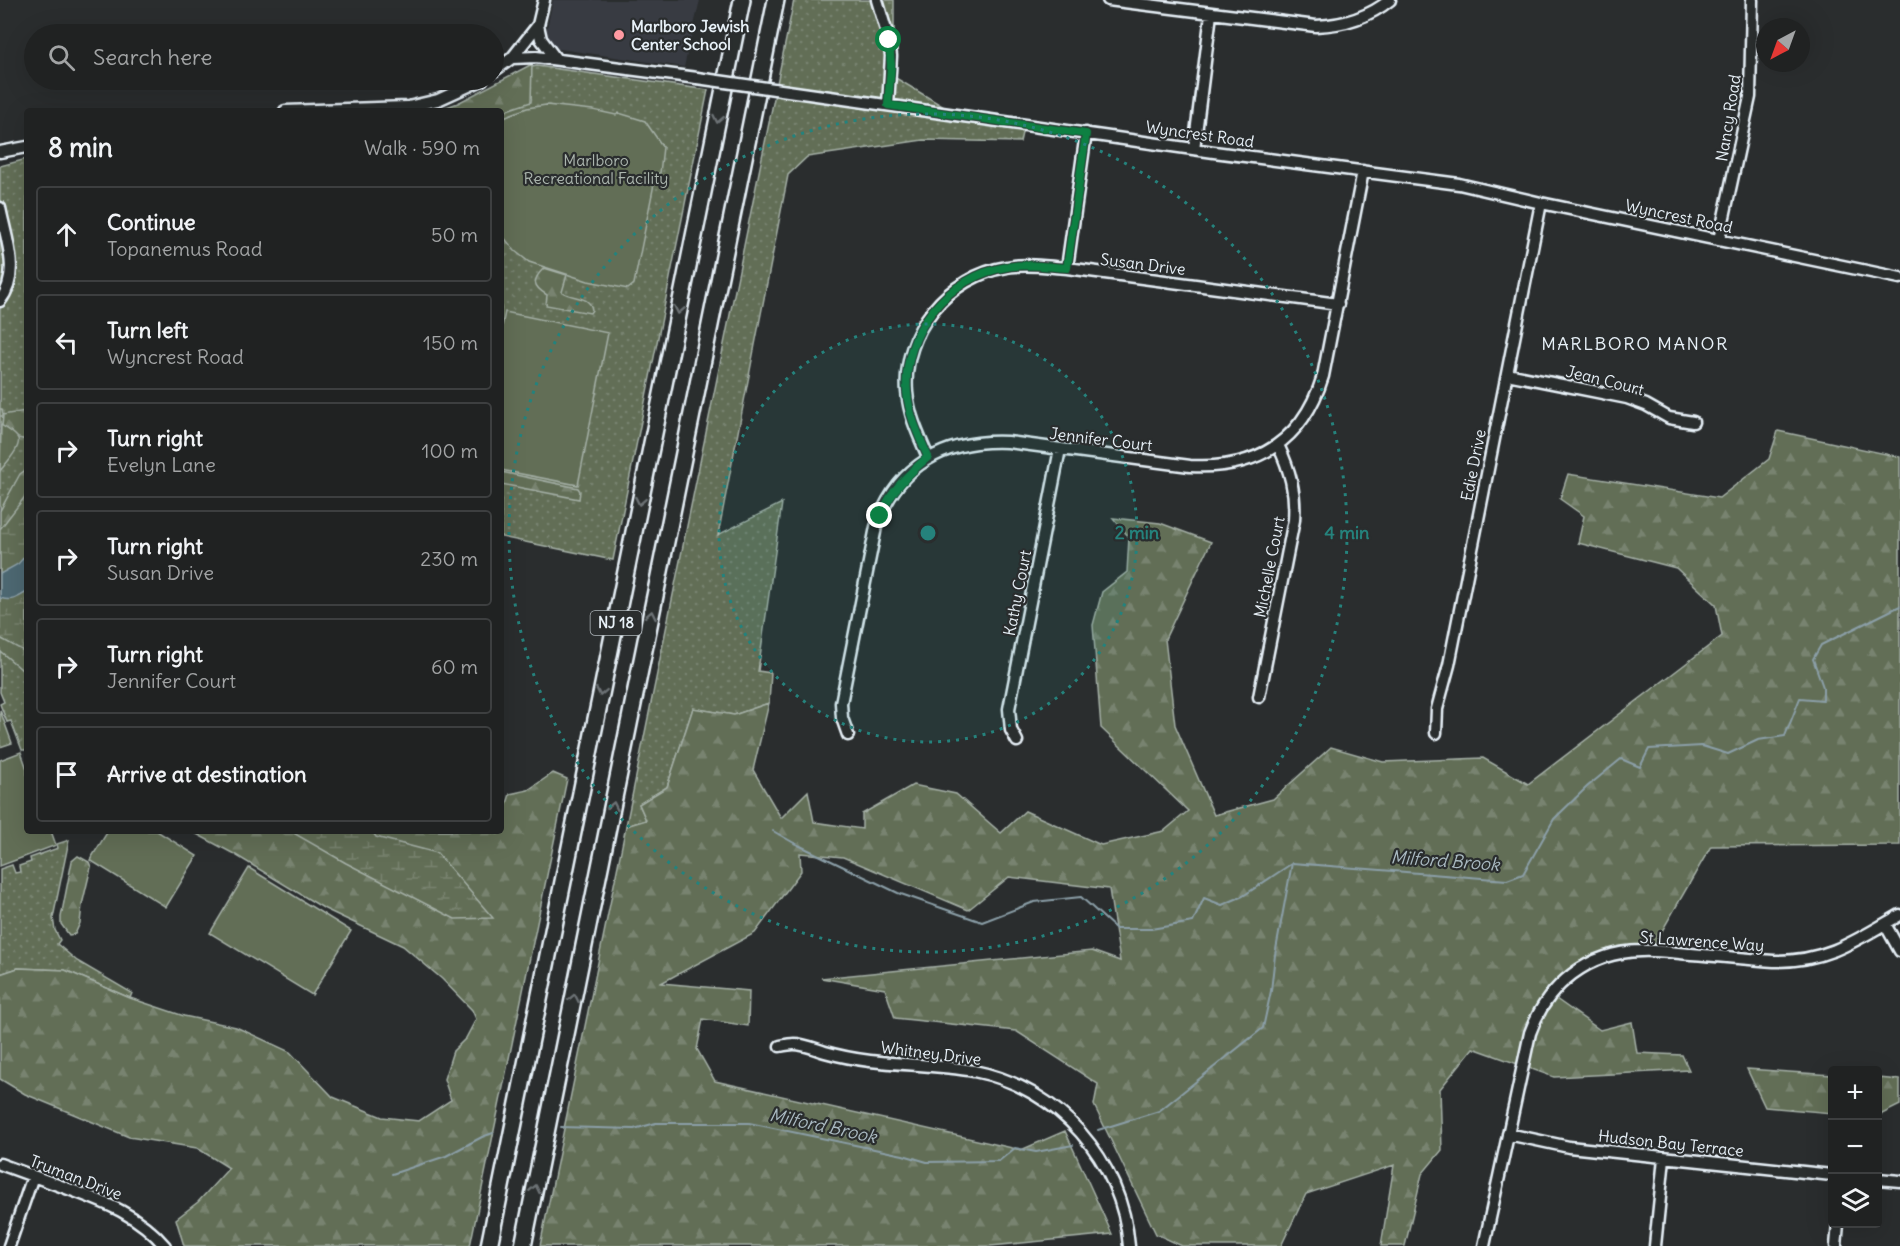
<!DOCTYPE html>
<html lang="en">
<head>
<meta charset="utf-8">
<style>
	body { margin:0; font-family:Delius,sans-serif; background:#282a2a; color:#f1f3f6 }
	.controls { position:absolute; right:18px; bottom:18px; display:grid; overflow:hidden; border-radius:6px; box-shadow:0 6px 24px #0002 }
	.controls button { width:54px; height:54px; display:grid; place-items:center; padding:0; border:0; border-bottom:2px solid #3d3f40; background:#202222; color:#f1f3f6; font:30px sans-serif }
	.compass { position:absolute; left:1756px; top:18px; width:54px; height:54px; border-radius:50%; background:#202222; box-shadow:0 6px 24px #0002; rotate:221deg }
	.stop { position:absolute; width:18px; height:18px; margin:-14px; border:4px solid #0b8043; border-radius:50%; background:#fff }
	.stop.end { background:#0b8043; border-color:#fff; box-shadow:0 2px 6px #0008 }
	.list { margin:0; padding:0; list-style:none }
	h2 { display:flex; justify-content:space-between; align-items:center; height:78px; margin:0; padding:0 24px; font-size:26px }
	h2 small { font-size:20px; font-weight:400; color:#a2a4a5 }
	.list li { display:grid; grid-template-columns:39px 1fr auto; gap:18px; align-items:center; box-sizing:border-box; height:96px; margin:0 12px 12px; padding:0 12px; border:2px solid #3d3f40; border-radius:6px }
	.list b { display:block; font-size:22px; white-space:nowrap }
	.list p { margin:0; font-size:20px; white-space:nowrap; color:#a2a4a5 }
	.list em { font-size:20px; font-style:normal; color:#a2a4a5 }
	.icon { flex:none; width:33px; height:33px; fill:none; stroke:currentColor; stroke-width:2; stroke-linecap:round; stroke-linejoin:round }
	.map { position:relative; flex:none; width:1900px; height:1246px; overflow:hidden }
	.search { position:absolute; background:#202222; box-shadow:0 6px 24px #0002; left:24px; top:24px; width:480px; height:66px; display:flex; align-items:center; gap:15px; box-sizing:border-box; padding:0 21px; border-radius:33px; color:#a2a4a5; font-size:22px }
	.panel { position:absolute; background:#202222; box-shadow:0 6px 24px #0002; left:24px; top:108px; width:480px; height:726px; border-radius:6px }
	.map>svg:first-child { display:block }
	.built { fill:#383b42 }
	.grass { fill:url(#grass-dots); stroke:#a5b0a7; stroke-width:1.5 }
	.forest { fill:url(#forest-firs); stroke:#a5b0a7; stroke-width:1.5 }
	.wetland { fill:url(#wetland-marsh); stroke:#a5b0a7; stroke-width:1.5 }
	.pitch { fill:#626e56; stroke:#a5b0a7; stroke-width:1.5 }
	.water { fill:#4d6872; stroke:#8b9fa8; stroke-width:1.5 }
	.lines { fill:none; stroke-linecap:round; stroke-linejoin:round }
	.stream { stroke:#8b9fa8; stroke-width:2 }
	.minor-casing { stroke:#e8f1f8; stroke-width:15 }
	.highway-casing { stroke:#e8f1f8; stroke-width:20 }
	.minor { stroke:#2a2d2e; stroke-width:10 }
	.highway { stroke:#2a2d2e; stroke-width:15 }
	.minor-bridge-casing { stroke:#e8f1f8; stroke-width:15; stroke-linecap:butt }
	.minor-bridge { stroke:#2a2d2e; stroke-width:10 }
	.oneway { stroke:#6c7275 }
	.route { stroke:#0b8043; stroke-width:8 }
	.ring { fill:none; stroke:#25827c; stroke-width:3; stroke-dasharray:3 6 }
	.poi-dot { fill:#ff9aa2; stroke:#2a2d2e; stroke-width:2 }
	.labels { text-anchor:middle; stroke-width:4.5; stroke-linejoin:round; paint-order:stroke }
	.shield { fill:#2a2d2e; stroke:#afb6bb; stroke-width:1.5 }
	.shield-label { font-size:15px; font-weight:bold; fill:#e8f1f8 }
	.poi-label { font-size:16px; font-weight:bold; fill:#e8f1f8; stroke:#2a2d2e; text-anchor:start }
	.street-label { font-size:16px; fill:#e8f1f8; stroke:#2a2d2e }
	.park-label { font-size:16px; fill:#acb6af; stroke:#2a2d2e }
	.neighbourhood-label { font-size:18px; letter-spacing:1.5px; fill:#e8f1f8; stroke:#2a2d2e }
	.water-label { font-size:18px; font-style:italic; fill:#aabac2; stroke:#2a2d2e }
	.centre { fill:#25827c; stroke:#2a2d2e; stroke-width:3 }
	.ring-label { font-size:18px; text-anchor:middle; font-weight:bold; fill:#25827c; stroke:#2a2d2e; stroke-width:4.5; stroke-linejoin:round; paint-order:stroke }
</style>
</head>
<body>
<div class="map">
<svg width="1900" height="1246" viewBox="0 0 1900 1246">
	<defs>
		<pattern id="grass-dots" width="8" height="8" patternUnits="userSpaceOnUse" patternTransform="scale(1.5)"><rect width="8" height="8" fill="#626e56"/><path d="M2 2h.1M6 6h.1" fill="none" stroke="#78836f" stroke-width="1.8" stroke-linecap="round"/></pattern>
		<pattern id="forest-firs" width="22" height="20" patternUnits="userSpaceOnUse" patternTransform="scale(1.5)"><rect width="22" height="20" fill="#626e56"/><path d="M5 1l3.5 6h-7zM16 11l3.5 6h-7z" fill="#78836f"/></pattern>
		<pattern id="wetland-marsh" width="20" height="14" patternUnits="userSpaceOnUse" patternTransform="scale(1.5)"><rect width="20" height="14" fill="#626e56"/><path d="M1 5h8M5 5V1M11 12h8M15 12V8" fill="none" stroke="#78836f"/></pattern>
	</defs>
	<rect width="100%" height="100%" fill="#2a2d2e"/>
	<filter id="ink" filterUnits="userSpaceOnUse"><feTurbulence type="fractalNoise" baseFrequency=".0167" numOctaves="2"/><feDisplacementMap in="SourceGraphic" scale="12" xChannelSelector="R" yChannelSelector="G"/><feConvolveMatrix kernelMatrix="1 2 1 2 8 2 1 2 1" color-interpolation-filters="sRGB"/></filter>
	<g filter="url(#ink)">
		<path class="built" d="M 553,0 L 700,0 L 684,67 L 553,48 L 545,38 Z"/>
		<path class="grass" d="M 794,0 L 894,0 L 894,77 L 959,116 L 1024,124 L 1020,142 L 923,140 L 807,157 L 788,175 L 718,535 L 782,503 L 758,671 L 771,673 L 769,703 L 734,715 L 693,708 L 667,787 L 639,804 L 646,820 L 626,826 Z
			M 537,66 L 708,90 L 613,560 L 501,537 L 501,111 L 443,111 L 526,68 Z
			M 27,159 L 27,491 L 0,522 L 0,166 Z
			M 0,651 L 27,674 L 27,750 L 22,750 L 11,721 L 7,722 L 0,704 L 4,702 L 0,692 Z
			M 69,840 L 53,918 L 55,930 L 60,940 L 57,944 L 77,961 L 132,993 L 130,998 L 65,970 L 18,968 L 0,974 L 0,869 L 12,865 L 15,873 L 20,872 L 19,866 L 31,862 L 30,858 L 58,848 L 57,844 Z"/>
		<path class="forest" d="M 532,64 L 531,102 L 501,112 L 435,111 L 458,103 Z
			M 544,268 L 567,275 L 562,292 C 572,299 590,295 592,310 L 590,313 L 546,305 L 547,295 C 532,286 532,280 544,268 Z
			M 0,409 L 2,409 L 3,415 L 25,411 L 27,414 L 27,440 L 18,438 L 2,426 L 3,416 L 0,416 Z
			M 1778,431 L 1900,457 L 1900,845 L 1711,846 L 1655,943 L 1579,965 L 1549,994 L 1600,1030 L 1632,1022 L 1637,1053 L 1682,1055 L 1689,1070 L 1554,1077 L 1473,1048 L 1440,1089 L 1442,1150 L 1422,1174 L 1405,1246 L 1381,1246 L 1394,1165 L 1306,1194 L 1281,1246 L 1182,1246 L 1156,1234 L 1094,1105 L 1098,1084 L 1016,1031 L 895,1018 L 885,989 L 821,978 L 1092,951 L 1120,961 L 1109,889 L 1009,877 L 968,910 L 843,857 L 800,853 L 801,871 L 755,933 L 661,983 L 749,991 L 748,1026 L 703,1019 L 697,1049 L 715,1081 L 1021,1150 L 1065,1131 L 1112,1234 L 991,1246 L 540,1246 L 626,826 L 646,820 L 639,804 L 667,787 L 693,708 L 734,715 L 769,703 L 753,770 L 781,818 L 808,791 L 814,822 L 862,829 L 862,814 L 913,785 L 956,794 L 1001,833 L 1025,811 L 1101,845 L 1164,831 L 1188,811 L 1101,728 L 1093,625 L 1102,592 L 1127,572 L 1129,537 L 1113,518 L 1160,523 L 1211,542 L 1165,639 L 1175,725 L 1214,815 L 1273,799 L 1331,747 L 1383,762 L 1483,758 L 1528,784 L 1722,636 L 1716,605 L 1676,568 L 1578,543 L 1584,516 L 1560,499 L 1568,474 L 1719,498 L 1769,459 Z
			M 27,469 L 27,674 L 0,651 L 0,511 L 20,474 Z
			M 501,472 L 578,488 L 580,491 L 579,499 L 501,484 Z
			M 553,773 L 567,779 L 470,1246 L 184,1246 L 176,1219 L 198,1202 L 229,1168 L 197,1148 L 129,1137 L 25,1094 L 0,1079 L 0,974 L 18,968 L 65,970 L 130,998 L 184,1016 L 236,1027 L 290,1052 L 333,1097 L 382,1117 L 419,1121 L 451,1100 L 444,1079 L 453,1051 L 466,1038 L 476,1019 L 472,1010 L 442,979 L 403,946 L 325,909 L 234,854 L 191,831 L 485,831 L 498,834 L 499,831 L 501,831 L 501,824 L 510,794 L 528,790 Z
			M 78,856 L 89,862 L 91,867 L 82,905 L 80,923 L 75,934 L 69,935 L 61,924 L 61,917 L 72,861 Z
			M 1747,1069 L 1832,1075 L 1832,1113 L 1765,1107 Z
			M 1878,1078 L 1900,1080 L 1900,1105 L 1878,1116 Z"/>
		<path class="wetland" d="M 27,494 L 27,653 L 0,638 L 0,529 Z
			M 290,831 L 372,831 L 376,837 L 437,853 L 493,918 L 455,919 L 346,863 Z"/>
		<path class="pitch" d="M 546,105 L 593,110 L 616,115 L 619,113 L 645,121 L 663,147 L 660,173 L 656,174 L 634,284 L 628,289 L 588,281 L 529,262 L 515,251 L 502,235 L 501,118 L 527,108 Z
			M 505,312 L 608,333 L 578,485 L 501,470 L 501,331 Z
			M 1,425 C 6,428 13,432 17,437 C 24,445 5,464 0,471 Z
			M 0,710 L 12,743 L 0,747 Z
			M 21,752 L 27,769 L 27,831 L 51,831 L 56,845 L 0,866 L 0,760 Z
			M 108,831 L 157,831 L 197,856 L 166,907 L 90,860 Z
			M 249,868 L 351,931 L 312,995 L 210,933 Z"/>
		<path class="water" d="M 27,554 L 27,592 C 16,598 13,602 0,598 L 0,574 L 18,564 Z"/>
		<g class="lines">
			<path class="stream" d="M 773,831 L 794,843 L 898,893 L 982,922 L 1034,902 L 1081,897 L 1116,929 L 1151,929 L 1193,922 L 1204,898 L 1222,905 L 1243,896 L 1291,864
				M 561,1127 L 634,1129 L 656,1123 L 749,1123 L 903,1155 L 927,1162 L 999,1161 L 1015,1148 L 1036,1152 L 1073,1145
				M 1098,1130 L 1159,1111 L 1263,1028 L 1271,991 L 1275,955 L 1292,863 L 1507,880 L 1523,874 L 1554,819 L 1588,786 L 1621,759 L 1640,767 L 1649,749 L 1702,746 L 1728,754 L 1758,740 L 1785,736 L 1800,698 L 1823,700 L 1823,687 L 1813,659 L 1821,645 L 1900,606
				M 392,1174 L 446,1156 L 482,1137 L 493,1133"/>
			<defs>
				<path id="minor" d="M 877,0 L 889,40 L 891,56 L 888,105
					M 1108,0 L 1316,26 C 1343,25 1369,17 1390,0
					M 538,25 L 541,39 L 556,59
					M 512,58 L 538,25 L 544,0
					M 494,71 L 512,58 L 536,57 L 697,78
					M 788,91 L 1214,152 L 1459,184 L 1541,203 L 1900,278
					M 285,111 L 408,107 L 438,100 L 482,80
					M 1194,149 L 1211,14
					M 0,152 L 27,147
					M 0,208 C 6,239 21,274 0,301
					M 1719,240 L 1750,97 L 1752,0
					M 1067,268 L 1086,133
					M 1507,374 L 1627,398 L 1646,405 L 1669,418 L 1693,422
					M 928,457 C 919,436 909,416 907,392 C 902,331 949,276 1007,267 C 1027,263 1048,267 1067,268 L 1338,304
					M 1259,697 L 1294,520 C 1296,492 1290,470 1278,445
					M 1436,733 L 1437,709 L 1449,665 L 1541,203
					M 848,735 L 842,718 L 841,703 L 876,527 C 897,465 945,439 1008,442 L 1190,466 C 1257,470 1303,441 1323,376 L 1363,171
					M 1017,741 L 1011,730 L 1009,709 L 1060,449
					M 1885,924 L 1900,951
					M 780,1046 C 785,1045 790,1044 794,1044 C 804,1044 815,1049 825,1052 C 839,1056 854,1059 870,1061 C 904,1065 940,1065 974,1071 C 1059,1088 1122,1160 1129,1246
					M 1508,1134 L 1569,1147 L 1832,1175
					M 0,1164 C 22,1172 44,1180 66,1188 C 104,1202 138,1214 165,1246
					M 1878,1179 L 1900,1181
					M 9,1246 L 33,1176
					M 1484,1246 L 1530,1033 C 1547,985 1588,952 1641,951 C 1657,950 1675,953 1691,954 C 1719,956 1747,959 1774,961 C 1826,962 1857,940 1900,915
					M 1655,1246 L 1664,1158
					M 1836,1246 L 1838,1224"/>
				<path id="highway" d="M 489,1246 L 742,0
					M 523,1246 L 776,0"/>
			</defs>
			<use href="#minor" class="minor-casing"/>
			<use href="#highway" class="highway-casing"/>
			<use href="#minor" class="minor"/>
			<use href="#highway" class="highway"/>
			<defs>
				<path id="minor-bridge" d="M 697,78 L 788,91"/>
			</defs>
			<use href="#minor-bridge" class="minor-bridge-casing"/>
			<use href="#minor-bridge" class="minor-bridge"/>
		</g>
		<defs><path id="oneway-chevron" d="M-2-3.5L2.5 0L-2 3.5" fill="none" stroke-width="1.6" stroke-linecap="round" stroke-linejoin="round" transform="scale(1.5)"/></defs>
		<g class="oneway">
			<use href="#oneway-chevron" transform="translate(718 119) rotate(101)"/>
			<use href="#oneway-chevron" transform="translate(679 310) rotate(101)"/>
			<use href="#oneway-chevron" transform="translate(640 501) rotate(101)"/>
			<use href="#oneway-chevron" transform="translate(651 615) rotate(-79)"/>
			<use href="#oneway-chevron" transform="translate(601 692) rotate(101)"/>
			<use href="#oneway-chevron" transform="translate(613 806) rotate(-78)"/>
			<use href="#oneway-chevron" transform="translate(574 998) rotate(-79)"/>
			<use href="#oneway-chevron" transform="translate(535 1189) rotate(-78)"/>
		</g>
	</g>
	<g class="lines" filter="url(#ink)">
		<path class="route" d="M 880,516 C 892,490 907,475 928,457 C 919,436 909,416 907,392 C 902,332 948,276 1007,267 C 1027,263 1048,267 1067,268 L 1086,134 L 888,105 L 891,65 L 889,40"/>
	</g>
	<circle cx="928" cy="533" r="209" fill="#25827c" fill-opacity=".12"/>
	<g class="ring">
		<circle cx="928" cy="533" r="209"/>
		<circle cx="928" cy="533" r="419"/>
	</g>
	<circle class="poi-dot" cx="619" cy="35" r="6"/>
	<g class="labels">
		<rect class="shield" x="590.5" y="611" width="51" height="24" rx="4.5"/>
		<g class="shield-label">
			<text x="616" y="628">NJ 18</text>
		</g>
		<g class="poi-label">
			<text x="631" y="32">Marlboro Jewish<tspan x="631" dy="18">Center School</tspan></text>
		</g>
		<g class="street-label">
			<text transform="translate(1728 118) rotate(-81)" y="6">Nancy Road</text>
			<text transform="translate(1200 134) rotate(8)" y="6">Wyncrest Road</text>
			<text transform="translate(1679 216) rotate(12)" y="6">Wyncrest Road</text>
			<text transform="translate(1143 264) rotate(7)" y="6">Susan Drive</text>
			<text transform="translate(1605 380) rotate(14)" y="6">Jean Court</text>
			<text transform="translate(1101 439) rotate(7)" y="6">Jennifer Court</text>
			<text transform="translate(1473 465) rotate(-79)" y="6">Edie Drive</text>
			<text transform="translate(1269 567) rotate(-79)" y="6">Michelle Court</text>
			<text transform="translate(1017 593) rotate(-79)" y="6">Kathy Court</text>
			<text transform="translate(1702 941) rotate(4)" y="6">St Lawrence Way</text>
			<text transform="translate(931 1053) rotate(7)" y="6">Whitney Drive</text>
			<text transform="translate(1671 1143) rotate(6)" y="6">Hudson Bay Terrace</text>
			<text transform="translate(76 1177) rotate(21)" y="6">Truman Drive</text>
		</g>
		<g class="park-label">
			<text x="596" y="166">Marlboro<tspan x="596" dy="18">Recreational Facility</tspan></text>
		</g>
		<g class="neighbourhood-label">
			<text x="1635" y="350">MARLBORO MANOR</text>
		</g>
		<g class="water-label">
			<text transform="translate(1445 861) rotate(4)" y="6">Milford Brook</text>
			<text transform="translate(823 1126) rotate(12)" y="6">Milford Brook</text>
		</g>
	</g>
	<circle cx="928" cy="533" r="9" class="centre"/>
	<g class="ring-label">
		<text x="1137" y="539">2 min</text>
		<text x="1347" y="539">4 min</text>
	</g>
</svg>
<div class="controls">
<button>+</button>
<button>−</button>
<button><svg class="icon" aria-label="layers" viewBox="0 0 24 24"><path d="M12 4l9 5-9 5-9-5zM3 14l9 5 9-5"/></svg></button>
</div>
<svg class="compass" viewBox="-18 -18 36 36"><path d="M0-13l5 13h-10z" fill="#e53935"/><path d="M0 13l5-13h-10z" fill="#a2a4a5"/></svg>
<div class="stop" style="left:889px;top:40px"></div>
<div class="stop end" style="left:880px;top:516px"></div>
<div class="search"><svg class="icon" aria-label="search" viewBox="0 0 24 24"><circle cx="10" cy="10" r="6"/><path d="M15 15l6 6"/></svg>Search here</div>
<section class="panel">
<h2>8 min<small>Walk · 590 m</small></h2>
<ul class="list">
<li><svg class="icon" aria-label="ahead" viewBox="0 0 24 24"><path d="M12 20V5M6 11l6-6 6 6"/></svg><div><b>Continue</b><p>Topanemus Road</p></div><em>50 m</em></li>
<li><svg class="icon" aria-label="left" viewBox="0 0 24 24"><path d="M17 20v-9H6M10 6l-5 5 5 5"/></svg><div><b>Turn left</b><p>Wyncrest Road</p></div><em>150 m</em></li>
<li><svg class="icon" aria-label="right" viewBox="0 0 24 24"><path d="M7 20v-9h11M14 6l5 5-5 5"/></svg><div><b>Turn right</b><p>Evelyn Lane</p></div><em>100 m</em></li>
<li><svg class="icon" aria-label="right" viewBox="0 0 24 24"><path d="M7 20v-9h11M14 6l5 5-5 5"/></svg><div><b>Turn right</b><p>Susan Drive</p></div><em>230 m</em></li>
<li><svg class="icon" aria-label="right" viewBox="0 0 24 24"><path d="M7 20v-9h11M14 6l5 5-5 5"/></svg><div><b>Turn right</b><p>Jennifer Court</p></div><em>60 m</em></li>
<li><svg class="icon" aria-label="arrive" viewBox="0 0 24 24"><path d="M6 21V4h12l-3 4 3 4H6"/></svg><div><b>Arrive at destination</b></div></li>
</ul>
</section>
</div>
</body>
</html>
